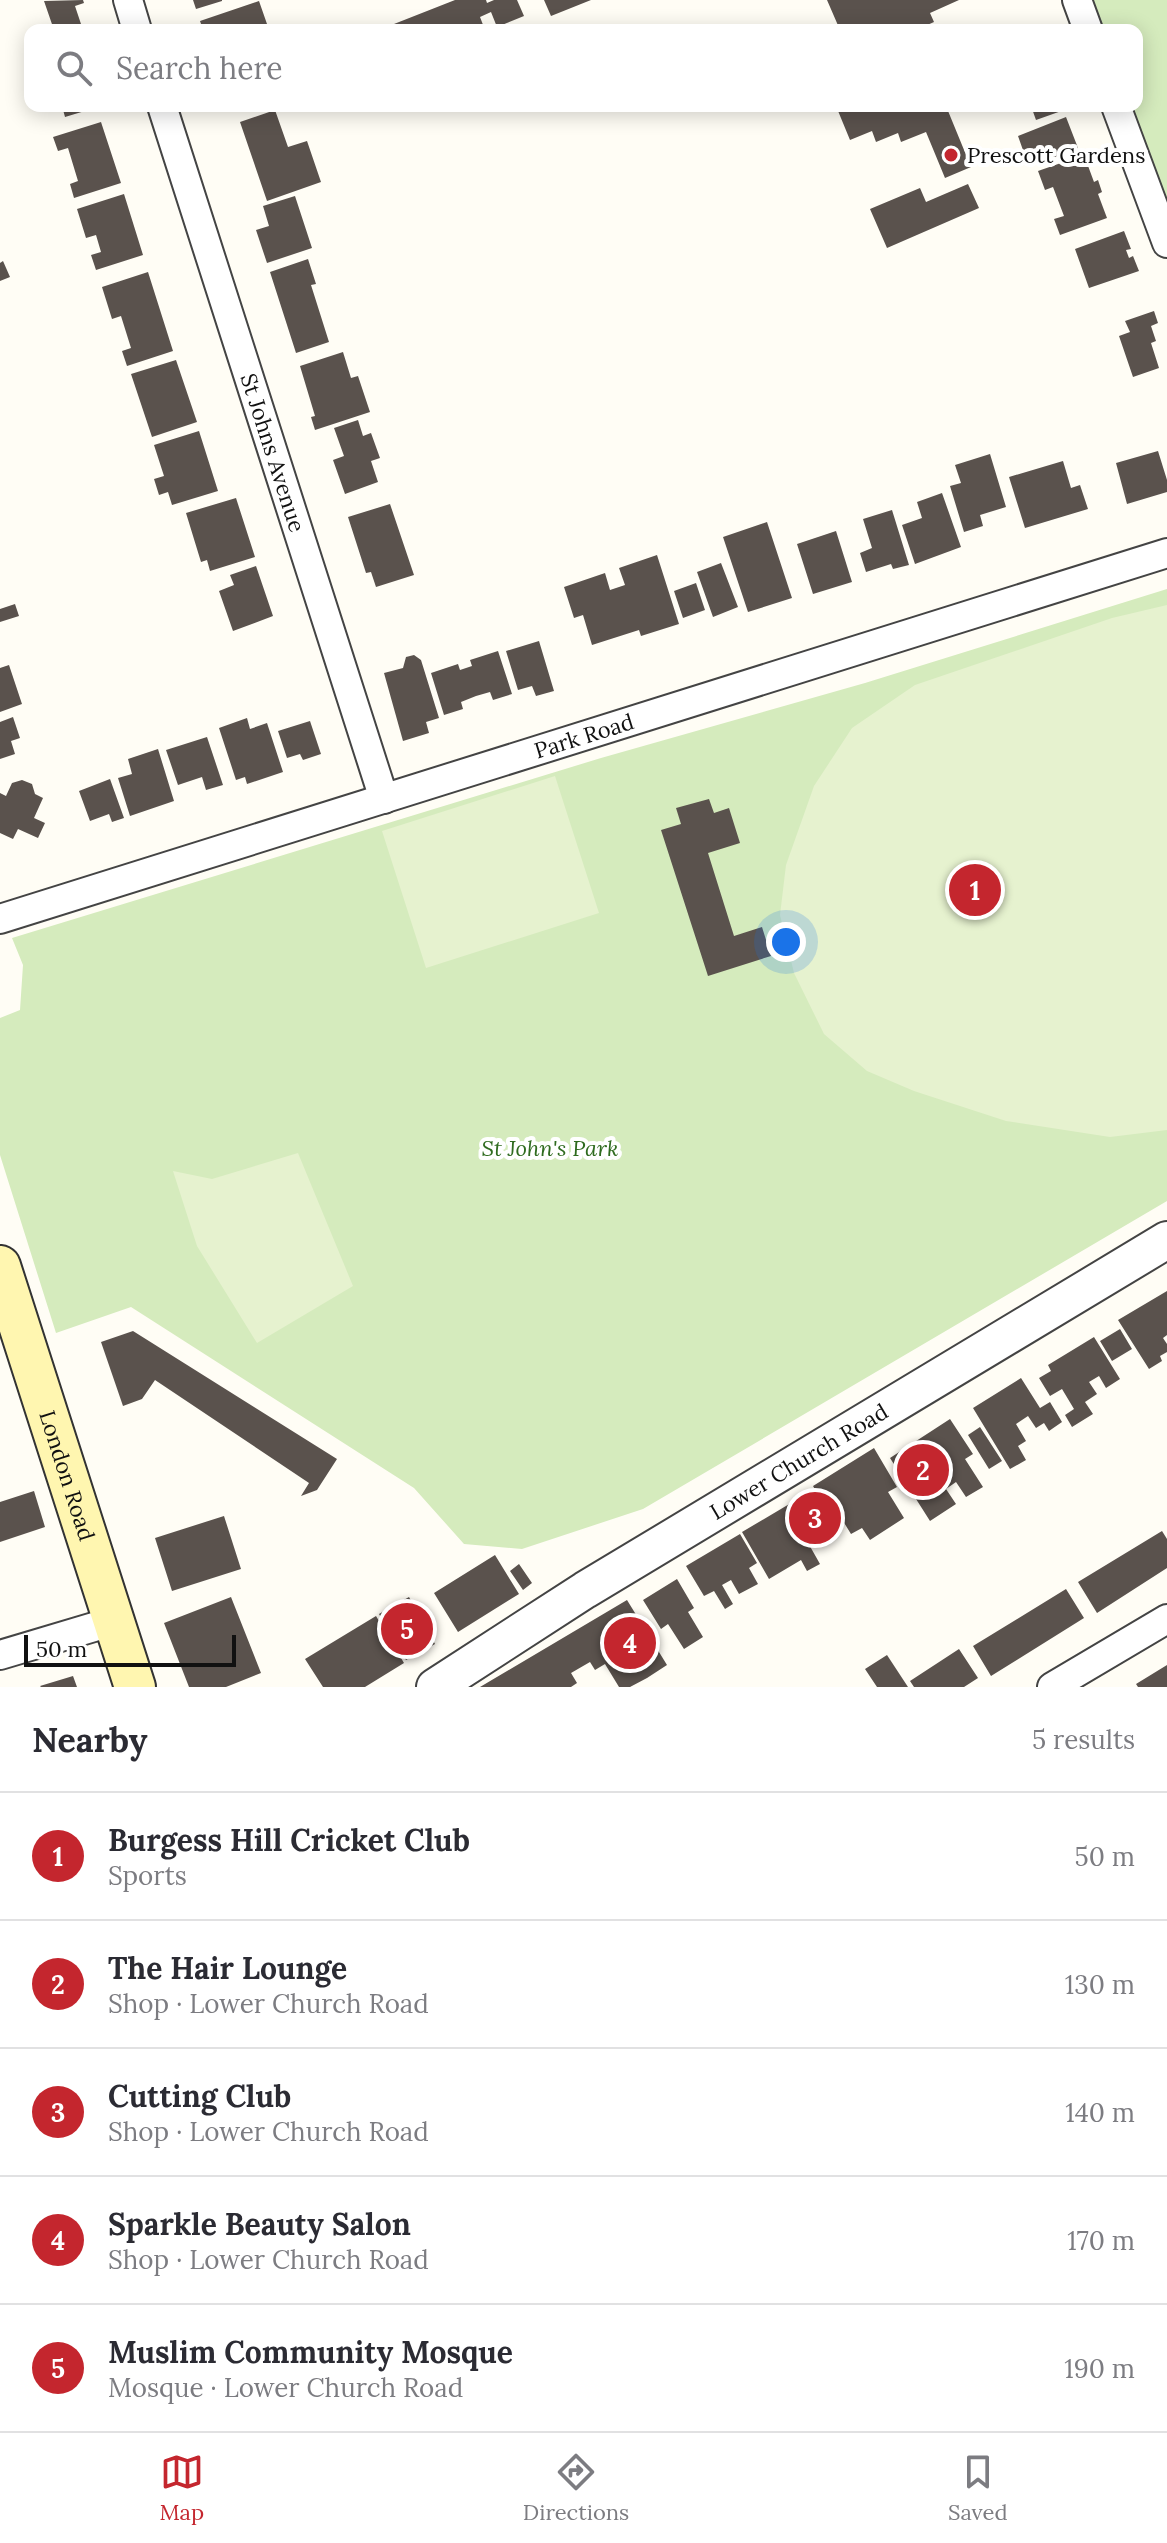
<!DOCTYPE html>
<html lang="en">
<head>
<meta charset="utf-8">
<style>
	body { margin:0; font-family:Lora,serif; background:#f7f7f7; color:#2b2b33 }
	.scale { position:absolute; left:24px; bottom:20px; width:212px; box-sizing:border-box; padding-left:8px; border:4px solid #111; border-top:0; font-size:22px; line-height:28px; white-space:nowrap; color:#111; -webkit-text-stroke:6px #fff; paint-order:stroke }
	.you { position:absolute; left:786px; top:942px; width:28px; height:28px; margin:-20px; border:6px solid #fff; border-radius:50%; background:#1a73e8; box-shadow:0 0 0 12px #1a73e833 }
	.badge { display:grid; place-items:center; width:52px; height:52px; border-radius:50%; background:#c4262e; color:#fff; font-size:26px; font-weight:700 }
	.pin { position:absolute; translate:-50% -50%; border:4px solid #fff; box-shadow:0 2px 8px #0006 }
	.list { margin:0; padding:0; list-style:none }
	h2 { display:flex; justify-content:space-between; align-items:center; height:104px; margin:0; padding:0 32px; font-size:34px }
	h2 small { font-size:26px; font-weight:400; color:#7c7c81 }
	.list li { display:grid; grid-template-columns:52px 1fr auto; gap:24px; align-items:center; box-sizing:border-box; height:128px; padding:0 32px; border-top:2px solid #e1e1e2 }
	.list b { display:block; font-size:30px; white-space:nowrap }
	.list p { margin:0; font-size:26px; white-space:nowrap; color:#7c7c81 }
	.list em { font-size:26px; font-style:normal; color:#7c7c81 }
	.icon { flex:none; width:44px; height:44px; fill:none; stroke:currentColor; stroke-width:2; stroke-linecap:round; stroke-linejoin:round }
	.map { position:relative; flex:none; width:1167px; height:1687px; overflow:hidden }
	.search { position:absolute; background:#fff; box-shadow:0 4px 20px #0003; left:24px; right:24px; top:24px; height:88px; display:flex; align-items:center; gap:20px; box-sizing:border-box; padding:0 28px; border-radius:16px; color:#7c7c81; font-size:30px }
	.sheet { height:744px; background:#fff }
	nav { display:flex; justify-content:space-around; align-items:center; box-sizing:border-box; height:112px; border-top:2px solid #e1e1e2; background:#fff; font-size:22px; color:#7c7c81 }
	nav a { display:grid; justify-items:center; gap:4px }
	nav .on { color:#c4262e }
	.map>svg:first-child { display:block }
	.green { fill:#d5ebbd }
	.pitch { fill:#e6f2cf }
	.building { fill:#5a524d }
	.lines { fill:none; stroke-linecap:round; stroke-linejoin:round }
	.minor-casing { stroke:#444; stroke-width:32 }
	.tertiary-casing { stroke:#444; stroke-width:40 }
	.secondary-casing { stroke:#333; stroke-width:44 }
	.minor { stroke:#fff; stroke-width:28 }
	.tertiary { stroke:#fff; stroke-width:36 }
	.secondary { stroke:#fff6b0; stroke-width:40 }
	.poi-dot { fill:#c4262e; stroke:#fff; stroke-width:3 }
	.labels { text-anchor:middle; stroke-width:8; stroke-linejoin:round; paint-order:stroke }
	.poi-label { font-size:22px; fill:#111; stroke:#fff; text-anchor:start }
	.street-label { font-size:22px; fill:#111; stroke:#fff }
	.park-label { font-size:22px; font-style:italic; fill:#2f6b1f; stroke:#fff }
</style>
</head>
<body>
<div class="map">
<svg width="1167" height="1687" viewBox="0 0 1167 1687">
	<rect width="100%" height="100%" fill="#fffdf5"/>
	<path class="green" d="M 1093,0 L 1167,0 L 1167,202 L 1132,106 L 1137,106 L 1137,30 L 1104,30 Z
		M 1167,589 L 1167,1201 L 643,1509 L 522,1549 L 464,1544 L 414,1488 L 131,1307 L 56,1333 L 0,1155 L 0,1018 L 20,1010 L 23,965 L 12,938 L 601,758 L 865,683 Z"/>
	<path class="pitch" d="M 1167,605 L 1167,1130 L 1110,1137 L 1006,1121 L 914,1091 L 867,1071 L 824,1034 L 794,973 L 780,915 L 786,865 L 814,786 L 852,728 L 915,685 L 1112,618 Z
		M 555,776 L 599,913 L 426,968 L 382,831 Z
		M 298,1153 L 353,1286 L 257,1343 L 197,1246 L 173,1171 L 212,1179 Z"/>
	<path class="building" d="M 83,0 L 84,3 L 75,6 L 82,27 L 54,30 L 44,1 Z
		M 193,0 L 222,0 L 222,1 L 196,9 Z
		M 455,0 L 486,0 L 487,3 L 494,0 L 517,0 L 524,16 L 497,27 L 491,12 L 480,17 L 485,30 L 396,30 L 394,24 Z
		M 544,0 L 591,0 L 551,16 Z
		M 827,0 L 959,0 L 930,13 L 934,22 L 916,30 L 899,30 L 898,27 L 892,30 L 840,30 Z
		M 259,1 L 267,24 L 251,30 L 203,30 L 200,21 Z
		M 62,106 L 98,106 L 98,107 L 65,117 Z
		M 836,106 L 946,106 L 971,167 L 945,178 L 926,132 L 901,142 L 898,133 L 876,142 L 872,131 L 850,140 Z
		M 1031,106 L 1066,106 L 1067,109 L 1036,120 Z
		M 275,110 L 288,147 L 307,141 L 321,182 L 267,201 L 240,122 Z
		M 1066,117 L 1078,148 L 1040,163 L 1034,149 L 1024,153 L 1018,136 Z
		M 101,122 L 121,183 L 74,198 L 70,184 L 78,181 L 68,148 L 58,151 L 53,137 Z
		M 1084,155 L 1094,182 L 1098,180 L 1102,192 L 1098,194 L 1107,218 L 1060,235 L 1054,219 L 1064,216 L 1053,187 L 1045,190 L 1038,171 Z
		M 968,184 L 979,208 L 887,248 L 870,209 L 920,188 L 926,202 Z
		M 124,194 L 143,255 L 96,270 L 91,255 L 101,252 L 96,235 L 86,238 L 77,209 Z
		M 295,196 L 312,248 L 267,263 L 256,230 L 269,226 L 263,206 Z
		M 1124,231 L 1131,249 L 1126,250 L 1129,258 L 1133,256 L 1139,271 L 1089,288 L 1075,249 Z
		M 308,259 L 316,284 L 311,285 L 329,342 L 296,353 L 270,272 Z
		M 3,261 L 10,277 L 0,281 L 0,263 Z
		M 148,272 L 173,351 L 127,366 L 122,351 L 131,348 L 121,316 L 112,319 L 102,287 Z
		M 1154,311 L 1158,323 L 1151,326 L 1156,341 L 1151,343 L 1159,368 L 1133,377 L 1119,336 L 1130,332 L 1125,321 Z
		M 343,352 L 351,378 L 358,376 L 370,412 L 315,430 L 311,417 L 315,416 L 300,366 Z
		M 176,360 L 197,422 L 152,437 L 131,374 Z
		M 358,420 L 363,436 L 371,433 L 380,458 L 371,461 L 378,482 L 345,494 L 333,460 L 344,456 L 334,428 Z
		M 199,431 L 218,491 L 172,505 L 168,492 L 159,495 L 154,479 L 164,476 L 154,445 Z
		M 1158,451 L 1167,480 L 1167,492 L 1127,504 L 1116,463 Z
		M 990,454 L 1006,507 L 980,515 L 983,526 L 964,532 L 950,486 L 961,483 L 955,465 Z
		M 1063,461 L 1071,488 L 1080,485 L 1088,509 L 1025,528 L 1009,477 Z
		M 942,493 L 961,547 L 915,564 L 902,525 L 922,518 L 917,502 Z
		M 236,498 L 255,557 L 210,571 L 207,560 L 201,562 L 186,513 Z
		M 390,504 L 414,575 L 376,587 L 371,572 L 366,573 L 348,517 Z
		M 892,510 L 909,565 L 893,569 L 891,564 L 866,572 L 860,553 L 872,548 L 863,519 Z
		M 767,522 L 792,598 L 748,612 L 723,537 Z
		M 836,531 L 852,582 L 813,594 L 797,544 Z
		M 657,555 L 679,624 L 641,636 L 639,630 L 592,645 L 583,615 L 574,618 L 564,587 L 605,573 L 610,590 L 625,585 L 619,568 Z
		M 721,563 L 738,607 L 713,617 L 697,572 Z
		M 256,566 L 273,616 L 233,631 L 219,591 L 234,585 L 230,575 Z
		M 696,583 L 705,610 L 683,618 L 674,591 Z
		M 15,604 L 19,616 L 0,622 L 0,609 Z
		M 539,641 L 554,691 L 536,696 L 532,686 L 518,690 L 506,651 Z
		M 498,651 L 512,694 L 493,700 L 490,692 L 476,696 L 461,702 L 463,709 L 444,715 L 431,673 L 458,664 L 460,670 L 472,666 L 470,660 Z
		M 414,655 L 421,660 L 439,718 L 426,722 L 429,733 L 403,741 L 384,673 L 403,668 L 406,657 Z
		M 9,665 L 22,704 L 0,712 L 0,668 Z
		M 13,717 L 20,738 L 11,741 L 15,754 L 0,759 L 0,722 Z
		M 247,718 L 250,729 L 267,723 L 283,772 L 247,784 L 245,777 L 236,780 L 219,728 Z
		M 310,721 L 321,754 L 303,760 L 300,754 L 287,758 L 278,731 Z
		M 207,737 L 223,785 L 206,790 L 202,777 L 178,785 L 166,750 Z
		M 158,749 L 174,801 L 130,816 L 118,778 L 132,774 L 128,759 Z
		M 110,779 L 124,818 L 112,822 L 109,814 L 90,821 L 79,791 Z
		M 22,780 L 32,784 L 35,794 L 43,798 L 34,818 L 45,823 L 38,838 L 18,829 L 13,839 L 0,833 L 0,793 L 6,796 L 12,783 Z
		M 709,799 L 714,813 L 729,808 L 740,843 L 708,853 L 734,936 L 762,927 L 771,956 L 708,976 L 661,830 L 681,824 L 676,808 Z
		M 1167,1291 L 1167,1335 L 1163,1338 L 1167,1344 L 1167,1352 L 1160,1356 L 1162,1361 L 1149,1369 L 1118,1320 Z
		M 1120,1329 L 1132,1349 L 1112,1361 L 1100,1341 Z
		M 133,1331 L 337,1459 L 317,1490 L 301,1496 L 309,1483 L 155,1380 L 142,1399 L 123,1406 L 101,1342 Z
		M 1094,1337 L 1120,1379 L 1106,1388 L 1099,1376 L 1089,1382 L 1097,1394 L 1085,1402 L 1093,1414 L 1072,1427 L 1065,1415 L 1074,1409 L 1062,1389 L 1050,1396 L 1039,1378 L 1051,1371 L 1048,1365 Z
		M 1021,1378 L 1040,1408 L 1050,1402 L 1062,1422 L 1049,1431 L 1044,1423 L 1036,1428 L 1028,1416 L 1016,1424 L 1026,1441 L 1018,1446 L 1026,1460 L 1010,1469 L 973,1408 Z
		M 950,1419 L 973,1454 L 965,1459 L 983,1487 L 966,1497 L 956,1482 L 946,1489 L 956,1504 L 930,1521 L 890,1458 Z
		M 980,1427 L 1002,1461 L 989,1469 L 968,1435 Z
		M 874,1448 L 897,1487 L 888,1492 L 904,1518 L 870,1540 L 862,1528 L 851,1534 L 843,1521 L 836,1525 L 813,1486 Z
		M 806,1490 L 828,1527 L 816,1535 L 812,1528 L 809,1530 L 813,1538 L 807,1541 L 820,1564 L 807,1571 L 801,1560 L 769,1579 L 742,1532 L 791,1503 L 796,1512 L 801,1510 L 794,1497 Z
		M 34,1491 L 45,1527 L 0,1542 L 0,1502 Z
		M 224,1516 L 241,1569 L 172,1591 L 155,1538 Z
		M 1162,1531 L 1167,1539 L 1167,1568 L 1097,1613 L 1078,1582 Z
		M 740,1534 L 757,1563 L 749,1568 L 758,1584 L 739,1594 L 731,1580 L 722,1585 L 733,1604 L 725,1609 L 714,1591 L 704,1596 L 686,1566 Z
		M 495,1555 L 519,1594 L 458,1632 L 434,1593 Z
		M 519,1564 L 532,1583 L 523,1590 L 510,1571 Z
		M 677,1579 L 694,1608 L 688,1612 L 703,1637 L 684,1649 L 668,1624 L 661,1629 L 643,1600 Z
		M 1066,1589 L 1084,1618 L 991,1676 L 973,1646 Z
		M 231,1597 L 261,1673 L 226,1687 L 189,1687 L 164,1623 Z
		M 409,1597 L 435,1644 L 406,1660 L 379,1614 Z
		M 627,1600 L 667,1665 L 647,1678 L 630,1687 L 619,1687 L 605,1664 L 595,1670 L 590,1662 L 571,1673 L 577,1683 L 571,1687 L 480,1687 Z
		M 376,1616 L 404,1663 L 365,1687 L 323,1687 L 305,1659 Z
		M 959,1649 L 978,1678 L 964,1687 L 914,1687 L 910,1681 Z
		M 887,1655 L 908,1687 L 877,1687 L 865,1669 Z
		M 1167,1665 L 1167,1687 L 1138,1687 L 1136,1684 Z
		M 73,1676 L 77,1687 L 41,1687 L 40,1686 Z"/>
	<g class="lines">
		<defs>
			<g id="minor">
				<path d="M 128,0 L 137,30"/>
				<path d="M 1077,0 L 1088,30"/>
				<path id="s1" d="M 162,106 L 384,799"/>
				<path d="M 1116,106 L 1167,243"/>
				<path id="s2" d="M 0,919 L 1167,553"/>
				<path d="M 0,1655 L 114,1621"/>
				<path d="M 1052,1687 L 1167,1619"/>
			</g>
			<g id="tertiary">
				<path id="s3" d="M 435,1687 L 585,1590 L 1167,1240"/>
			</g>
			<g id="secondary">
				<path id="s4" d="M 0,1266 L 135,1687"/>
			</g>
		</defs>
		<use href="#minor" class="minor-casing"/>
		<use href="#tertiary" class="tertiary-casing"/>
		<use href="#secondary" class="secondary-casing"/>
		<use href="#minor" class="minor"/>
		<use href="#tertiary" class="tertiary"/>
		<use href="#secondary" class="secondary"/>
	</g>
	<circle class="poi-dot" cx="951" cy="155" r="8"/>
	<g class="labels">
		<g class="poi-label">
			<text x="967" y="163">Prescott Gardens</text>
		</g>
		<g class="street-label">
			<text dy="8" stroke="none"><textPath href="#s1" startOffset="364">St Johns Avenue</textPath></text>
			<text dy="8" stroke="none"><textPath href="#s2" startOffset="612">Park Road</textPath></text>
			<text dy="8" stroke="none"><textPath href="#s3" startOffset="428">Lower Church Road</textPath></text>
			<text dy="8" stroke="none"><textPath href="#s4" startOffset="220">London Road</textPath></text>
		</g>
		<g class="park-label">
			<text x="550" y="1156">St John's Park</text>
		</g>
	</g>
</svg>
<div class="scale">50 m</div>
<div class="you"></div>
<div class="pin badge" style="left:975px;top:890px">1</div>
<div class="pin badge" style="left:923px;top:1470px">2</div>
<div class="pin badge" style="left:815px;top:1518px">3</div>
<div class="pin badge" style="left:630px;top:1643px">4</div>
<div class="pin badge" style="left:407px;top:1629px">5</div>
<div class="search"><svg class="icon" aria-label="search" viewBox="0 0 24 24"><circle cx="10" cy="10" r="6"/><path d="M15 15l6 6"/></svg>Search here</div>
</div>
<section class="sheet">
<h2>Nearby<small>5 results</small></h2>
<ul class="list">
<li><span class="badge">1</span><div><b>Burgess Hill Cricket Club</b><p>Sports</p></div><em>50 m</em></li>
<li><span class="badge">2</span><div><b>The Hair Lounge</b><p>Shop · Lower Church Road</p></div><em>130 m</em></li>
<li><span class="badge">3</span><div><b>Cutting Club</b><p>Shop · Lower Church Road</p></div><em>140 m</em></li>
<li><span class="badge">4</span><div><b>Sparkle Beauty Salon</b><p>Shop · Lower Church Road</p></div><em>170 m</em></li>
<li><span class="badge">5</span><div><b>Muslim Community Mosque</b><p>Mosque · Lower Church Road</p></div><em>190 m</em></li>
</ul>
</section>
<nav>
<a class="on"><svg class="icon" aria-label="map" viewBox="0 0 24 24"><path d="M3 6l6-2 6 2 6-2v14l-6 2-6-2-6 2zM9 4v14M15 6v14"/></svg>Map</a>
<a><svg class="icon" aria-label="directions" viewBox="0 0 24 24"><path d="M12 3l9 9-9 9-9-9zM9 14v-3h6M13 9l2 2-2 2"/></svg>Directions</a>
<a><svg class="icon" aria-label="saved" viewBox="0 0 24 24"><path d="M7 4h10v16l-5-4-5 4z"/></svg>Saved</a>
</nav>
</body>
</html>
